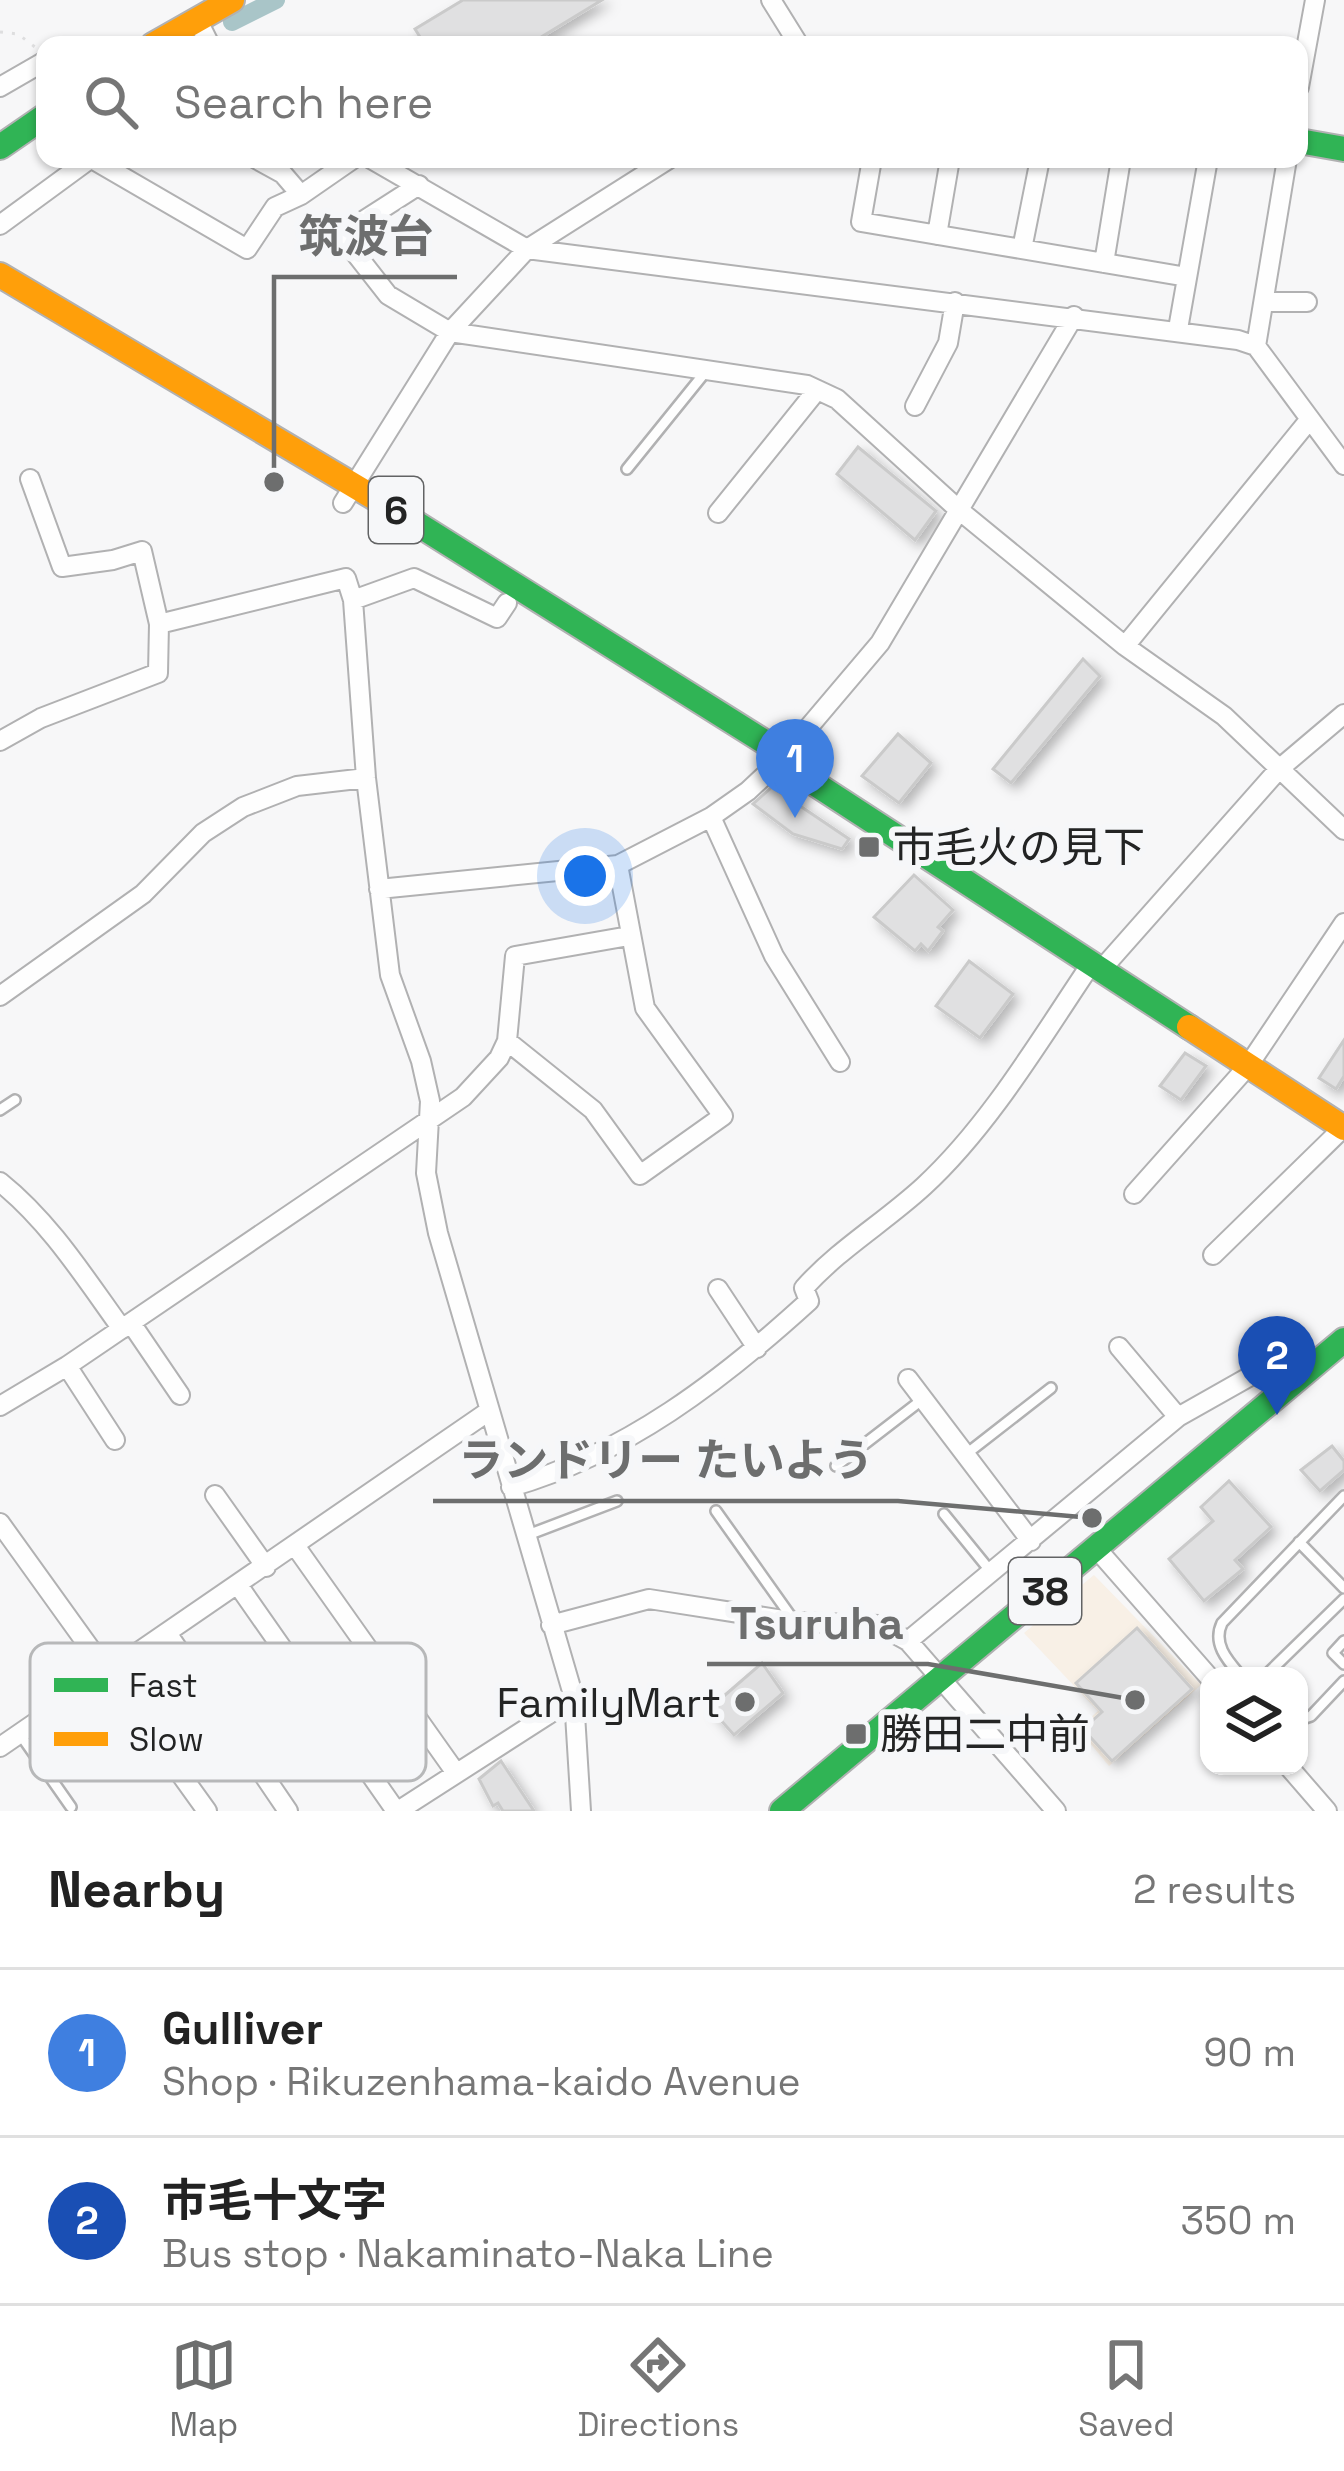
<!DOCTYPE html>
<html lang="en">
<head>
<meta charset="utf-8">
<style>
	body { margin:0; font-family:"Space Grotesk","Noto Sans JP",sans-serif; background:#f2f2f2; color:#222 }
	.controls { position:absolute; right:36px; bottom:36px; display:grid; overflow:hidden; border-radius:24px; box-shadow:0 3px 9px #0004 }
	.controls button { width:108px; height:108px; display:grid; place-items:center; padding:0; border:0; border-bottom:3px solid #e0e0e0; background:#fff; color:#222; font:60px sans-serif }
	.you { position:absolute; left:585px; top:876px; width:42px; height:42px; margin:-30px; border:9px solid #fff; border-radius:50%; background:#1a73e8; box-shadow:0 0 0 18px #1a73e833 }
	.badge { display:grid; place-items:center; width:78px; height:78px; border-radius:50%; background:#6d6e6e; color:#fff; font-size:39px; font-weight:700 }
	.pin { position:absolute; translate:-50% -99px; filter:drop-shadow(0 3px 6px #0008) }
	.pin::after { content:''; position:absolute; top:63px; width:42px; height:36px; background:inherit; clip-path:polygon(0 0,100% 0,50% 100%) }
	.list { margin:0; padding:0; list-style:none }
	h2 { display:flex; justify-content:space-between; align-items:center; height:156px; margin:0; padding:0 48px; font-size:51px }
	h2 small { font-size:39px; font-weight:400; color:#767676 }
	.list li { display:grid; grid-template-columns:78px 1fr auto; gap:36px; align-items:center; box-sizing:border-box; height:168px; padding:0 48px; border-top:3px solid #e0e0e0 }
	.list b { display:block; font-size:45px; white-space:nowrap }
	.list p { margin:0; font-size:39px; white-space:nowrap; color:#767676 }
	.list em { font-size:39px; font-style:normal; color:#767676 }
	.icon { flex:none; width:66px; height:66px; fill:none; stroke:currentColor; stroke-width:2; stroke-linecap:round; stroke-linejoin:round }
	.map { position:relative; flex:none; width:1344px; height:1811px; overflow:hidden }
	.search { position:absolute; background:#fff; box-shadow:0 3px 9px #0004; left:36px; right:36px; top:36px; height:132px; display:flex; align-items:center; gap:30px; box-sizing:border-box; padding:0 42px; border-radius:24px; color:#767676; font-size:45px }
	.sheet { height:492px; background:#fff }
	nav { display:flex; justify-content:space-around; align-items:center; box-sizing:border-box; height:168px; border-top:3px solid #e0e0e0; background:#fff; font-size:33px; color:#767676 }
	nav a { display:grid; justify-items:center; gap:6px }
	nav .on { color:#6d6e6e }
	.map>svg:first-child { display:block }
	.commercial { fill:#f8f0e6 }
	.lines { fill:none; stroke-linecap:round; stroke-linejoin:round }
	.canal { stroke:#a9c5c8; stroke-width:18 }
	.building { fill:#e0e0e1; stroke:#cacaca; stroke-width:3; filter:url(#shadow) }
	.lane-casing { stroke:#b1b1b2; stroke-width:14 }
	.street-casing { stroke:#b1b1b2; stroke-width:22 }
	.fast-casing { stroke:#b1b1b2; stroke-width:28 }
	.slow-casing { stroke:#b1b1b2; stroke-width:28 }
	.path { stroke:#dededf; stroke-width:3; stroke-dasharray:3 9; stroke-linecap:butt }
	.lane { stroke:#fefefe; stroke-width:9 }
	.street { stroke:#fefefe; stroke-width:18 }
	.fast { stroke:#30b455; stroke-width:24 }
	.slow { stroke:#ff9f0a; stroke-width:24 }
	.poi-dot { fill:#6d6e6e; stroke:#f6f7f9; stroke-width:4.5 }
	.labels { text-anchor:middle; stroke-width:12; stroke-linejoin:round; paint-order:stroke }
	.shield { fill:#f6f7f9; stroke:#626364; stroke-width:3 }
	.shield-label { font-size:39px; font-weight:bold; fill:#232424 }
	.poi-label { font-size:42px; fill:#232424; stroke:#f6f7f9; text-anchor:start }
	.key { fill:#f6f7f9; stroke:#b7b8b9; stroke-width:3 }
	.key-label { font-size:33px; fill:#232424 }
	.leader { fill:none; stroke:#6d6e6e; stroke-width:4.5 }
	.callout-dot { fill:#6d6e6e; stroke:#f6f7f9; stroke-width:4.5 }
	.callout-label { font-size:45px; text-anchor:middle; font-weight:bold; fill:#6d6e6e; stroke:#f6f7f9; stroke-width:12; stroke-linejoin:round; paint-order:stroke }
</style>
</head>
<body>
<div class="map">
<svg width="1344" height="1811" viewBox="0 0 1344 1811">
	<defs>
		<filter id="shadow"><feDropShadow dx="5.5" dy="5.5" stdDeviation="6" flood-color="#0004"/></filter>
	</defs>
	<rect width="100%" height="100%" fill="#f7f7f8"/>
	<path class="commercial" d="M 1094,1575 L 1201,1685 L 1109,1766 L 1078,1729 L 1098,1711 L 1024,1633 Z"/>
	<g class="lines">
		<path class="canal" d="M 232,22 L 276,0"/>
	</g>
	<path class="building" d="M 463,0 L 602,0 L 528,45 L 425,45 L 415,29 Z
		M 858,447 L 936,511 L 915,540 L 837,474 Z
		M 1083,659 L 1100,676 L 1011,783 L 993,769 Z
		M 898,734 L 931,763 L 899,803 L 862,776 Z
		M 772,787 L 849,839 L 842,849 L 793,834 L 753,804 Z
		M 914,875 L 953,910 L 938,927 L 943,931 L 928,951 L 921,944 L 915,951 L 874,917 Z
		M 969,961 L 1013,994 L 980,1038 L 936,1006 Z
		M 1344,1040 L 1344,1076 L 1336,1089 L 1319,1078 Z
		M 1185,1053 L 1206,1066 L 1181,1100 L 1160,1086 Z
		M 1332,1446 L 1344,1461 L 1344,1470 L 1320,1491 L 1301,1470 Z
		M 1229,1481 L 1271,1527 L 1235,1560 L 1243,1569 L 1204,1601 L 1169,1559 L 1213,1521 L 1201,1507 Z
		M 1137,1628 L 1192,1689 L 1112,1761 L 1083,1729 L 1102,1712 L 1076,1683 Z
		M 762,1663 L 783,1693 L 734,1735 L 710,1708 Z
		M 501,1761 L 534,1811 L 503,1811 L 498,1803 L 493,1806 L 479,1779 Z"/>
	<g class="lines">
		<defs>
			<path id="lane" d="M 627,469 L 707,370
				M 0,1110 L 15,1100
				M 965,1455 L 1051,1388
				M 836,1466 L 923,1399
				M 716,1511 L 792,1618
				M 944,1514 L 992,1573
				M 525,1536 L 617,1501
				M 1299,1542 L 1344,1588
				M 1344,1641 L 1333,1653 L 1344,1664
				M 1241,1676 C 1228,1661 1212,1644 1222,1623 L 1344,1496
				M 1265,1676 L 1344,1599
				M 1299,1720 L 1311,1716 L 1344,1681
				M 20,1734 L 71,1807"/>
			<path id="street" d="M 771,0 L 799,45
				M 197,19 L 210,45
				M 0,87 L 45,61
				M 1299,87 L 1315,0
				M 92,159 L 247,249 L 275,207 L 301,195 L 353,159
				M 256,159 L 283,174 L 301,195
				M 371,159 L 527,249 L 1238,340 L 1256,346 L 1344,465
				M 872,159 L 861,222 L 1187,277
				M 419,185 L 341,235 L 388,295 L 450,332 L 807,385 L 837,399 L 959,510 L 1125,646 L 1224,716 L 1344,830
				M 0,225 L 90,159
				M 937,235 L 950,159
				M 1022,249 L 1040,159
				M 1104,263 L 1121,159
				M 1266,302 L 1307,302
				M 1178,329 L 1208,159
				M 1256,346 L 1287,159
				M 915,406 L 948,343 L 955,302
				M 343,503 L 450,332 L 527,249 L 669,159
				M 718,513 L 817,390
				M 353,600 L 414,578 L 497,618 L 507,603
				M 159,624 L 346,578 L 353,600 L 366,778 L 390,975 L 421,1061 L 430,1101 L 426,1173 L 438,1233 L 574,1698 L 581,1811
				M 1125,646 L 1310,419
				M 0,741 L 41,718 L 158,673 L 159,624 L 142,551 L 113,560 L 62,567 L 30,479
				M 711,817 L 774,956 L 840,1062
				M 379,889 L 618,865 L 711,817 L 748,791 L 780,761 L 880,643 L 1074,316
				M 1101,970 L 1279,769 L 1344,714
				M 0,996 L 143,894 L 203,833 L 243,807 L 297,786 L 366,778
				M 507,1041 L 593,1110 L 640,1175 L 723,1116 L 645,1008 L 618,865
				M 0,1182 C 50,1222 85,1278 122,1329
				M 1134,1194 L 1248,1066 L 1344,923
				M 1213,1255 L 1343,1128
				M 718,1289 L 757,1348
				M 131,1323 L 180,1395
				M 1119,1347 L 1178,1417
				M 67,1366 L 115,1440
				M 908,1379 L 1031,1541
				M 0,1406 L 67,1366 L 463,1097 L 499,1058 L 507,1041 L 515,956 L 629,936
				M 511,1487 C 626,1454 721,1381 809,1301 L 804,1288 C 840,1248 885,1222 924,1186 C 990,1125 1041,1038 1091,964
				M 215,1495 L 266,1567
				M 0,1523 L 207,1811
				M 296,1547 L 456,1773
				M 1096,1548 L 1209,1677
				M 238,1585 L 396,1811
				M 551,1625 L 649,1599 L 796,1622 L 879,1625 L 908,1641 L 1056,1811
				M 167,1633 L 288,1811
				M 908,1641 L 1178,1417 L 1279,1360 L 1307,1371
				M 0,1747 L 489,1411
				M 1288,1766 L 1327,1811
				M 398,1811 L 574,1698"/>
			<path id="fast" d="M 1299,141 L 1344,149
				M 0,147 L 45,116
				M 395,510 L 771,746 L 780,761 L 1189,1027
				M 782,1811 L 1344,1340"/>
			<path id="slow" d="M 153,45 L 232,0
				M 0,275 L 395,510
				M 1189,1027 L 1344,1128"/>
		</defs>
		<use href="#lane" class="lane-casing"/>
		<use href="#street" class="street-casing"/>
		<use href="#fast" class="fast-casing"/>
		<use href="#slow" class="slow-casing"/>
		<path class="path" d="M 0,32 L 18,34 L 35,47"/>
		<use href="#lane" class="lane"/>
		<use href="#street" class="street"/>
		<use href="#fast" class="fast"/>
		<use href="#slow" class="slow"/>
	</g>
	<g class="poi-dot">
		<rect x="857" y="835" width="24" height="24" rx="6"/>
		<circle cx="745" cy="1702" r="12"/>
		<rect x="844" y="1722" width="24" height="24" rx="6"/>
	</g>
	<g class="labels">
		<g class="shield">
			<rect x="369" y="477" width="54" height="66" rx="9"/>
			<rect x="1009" y="1558" width="72" height="66" rx="9"/>
		</g>
		<g class="shield-label">
			<text x="396" y="524">6</text>
			<text x="1045" y="1605">38</text>
		</g>
		<g class="poi-label">
			<text x="893" y="862">市毛火の見下</text>
			<text x="721" y="1717" text-anchor="end">FamilyMart</text>
			<text x="880" y="1749">勝田二中前</text>
		</g>
	</g>
	<rect x="30" y="1643" width="396" height="138" rx="18" class="key"/>
	<rect x="54" y="1678" width="54" height="14" fill="#30b455"/>
	<rect x="54" y="1732" width="54" height="14" fill="#ff9f0a"/>
	<g class="key-label">
		<text x="129" y="1697">Fast</text>
		<text x="129" y="1751">Slow</text>
	</g>
	<path class="leader" d="M274 482L274 277H457M1092 1518L898 1501H433M1135 1700L928 1664H707"/>
	<g class="callout-dot">
		<circle cx="274" cy="482" r="12"/>
		<circle cx="1092" cy="1518" r="12"/>
		<circle cx="1135" cy="1700" r="12"/>
	</g>
	<g class="callout-label">
		<text x="366" y="252">筑波台</text>
		<text x="666" y="1476">ランドリー たいよう</text>
		<text x="817" y="1639">Tsuruha</text>
	</g>
</svg>
<div class="controls">
<button><svg class="icon" aria-label="layers" viewBox="0 0 24 24"><path d="M12 4l9 5-9 5-9-5zM3 14l9 5 9-5"/></svg></button>
</div>
<div class="you"></div>
<div class="pin badge" style="left:795px;top:818px;background:#3f7fe0">1</div>
<div class="pin badge" style="left:1277px;top:1415px;background:#1a4fb4">2</div>
<div class="search"><svg class="icon" aria-label="search" viewBox="0 0 24 24"><circle cx="10" cy="10" r="6"/><path d="M15 15l6 6"/></svg>Search here</div>
</div>
<section class="sheet">
<h2>Nearby<small>2 results</small></h2>
<ul class="list">
<li><span class="badge" style="background:#3f7fe0">1</span><div><b>Gulliver</b><p>Shop · Rikuzenhama-kaido Avenue</p></div><em>90 m</em></li>
<li><span class="badge" style="background:#1a4fb4">2</span><div><b>市毛十文字</b><p>Bus stop · Nakaminato-Naka Line</p></div><em>350 m</em></li>
</ul>
</section>
<nav>
<a class="on"><svg class="icon" aria-label="map" viewBox="0 0 24 24"><path d="M3 6l6-2 6 2 6-2v14l-6 2-6-2-6 2zM9 4v14M15 6v14"/></svg>Map</a>
<a><svg class="icon" aria-label="directions" viewBox="0 0 24 24"><path d="M12 3l9 9-9 9-9-9zM9 14v-3h6M13 9l2 2-2 2"/></svg>Directions</a>
<a><svg class="icon" aria-label="saved" viewBox="0 0 24 24"><path d="M7 4h10v16l-5-4-5 4z"/></svg>Saved</a>
</nav>
</body>
</html>
